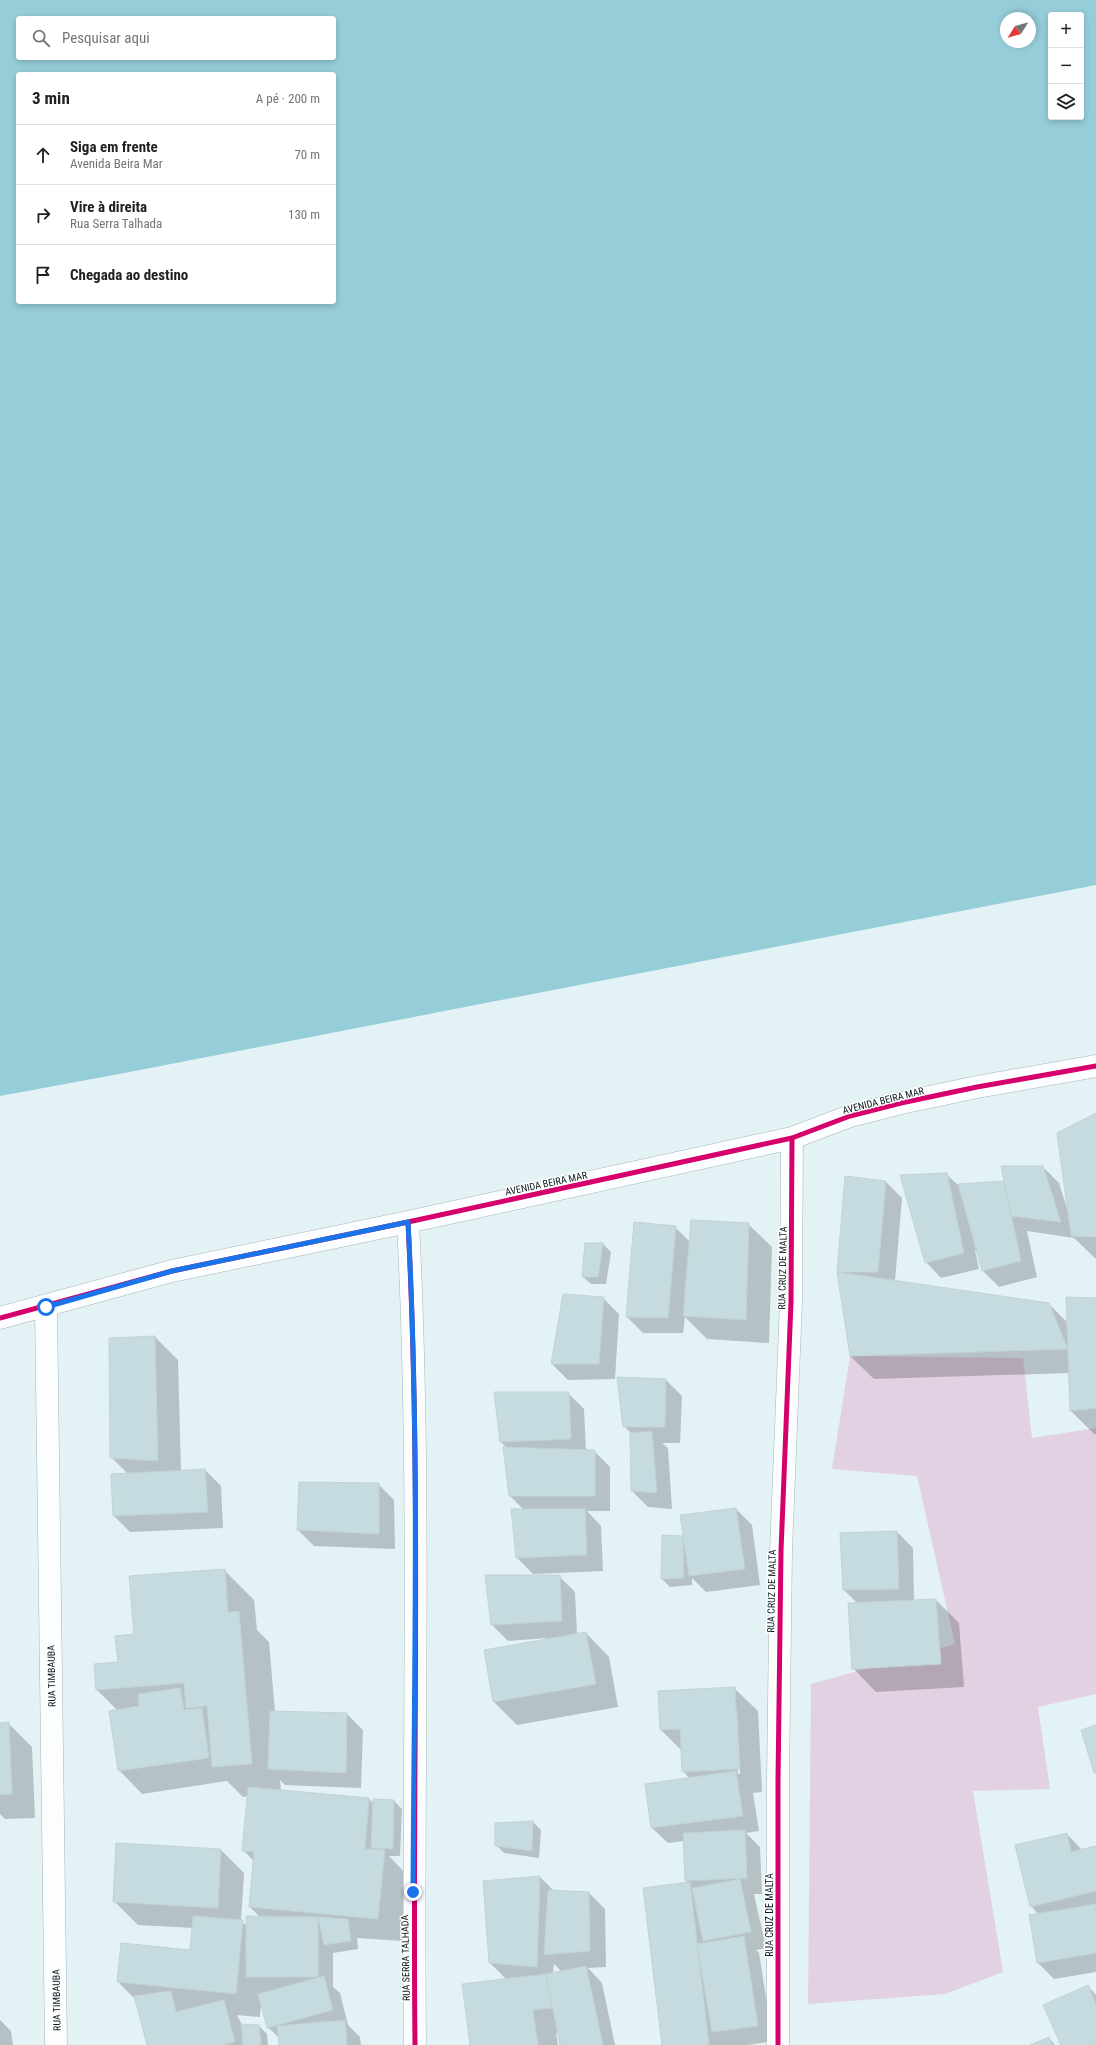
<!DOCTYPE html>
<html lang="pt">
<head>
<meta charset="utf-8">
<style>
	body { margin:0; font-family:"Roboto Condensed",sans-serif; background:#f6f6f6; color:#202124 }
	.controls { position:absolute; right:12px; top:12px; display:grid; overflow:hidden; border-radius:4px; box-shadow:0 2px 6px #0003 }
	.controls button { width:36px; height:36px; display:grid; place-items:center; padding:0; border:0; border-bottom:1px solid #e0e0e0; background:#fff; color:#202124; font:20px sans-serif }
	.compass { position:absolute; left:1000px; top:12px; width:36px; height:36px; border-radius:50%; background:#fff; box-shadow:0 2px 6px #0003; rotate:233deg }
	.stop { position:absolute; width:12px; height:12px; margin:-9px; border:3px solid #1a73e8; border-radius:50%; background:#fff }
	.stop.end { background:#1a73e8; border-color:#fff; box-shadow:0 1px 4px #0008 }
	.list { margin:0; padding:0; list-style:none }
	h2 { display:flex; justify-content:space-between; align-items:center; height:52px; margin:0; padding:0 16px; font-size:17px }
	h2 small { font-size:13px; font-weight:400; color:#757577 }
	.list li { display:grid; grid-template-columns:26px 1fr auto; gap:12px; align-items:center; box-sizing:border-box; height:60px; padding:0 16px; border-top:1px solid #e0e0e0 }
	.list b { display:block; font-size:15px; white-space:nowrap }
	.list p { margin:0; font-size:13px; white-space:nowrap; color:#757577 }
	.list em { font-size:13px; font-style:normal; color:#757577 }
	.icon { flex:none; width:22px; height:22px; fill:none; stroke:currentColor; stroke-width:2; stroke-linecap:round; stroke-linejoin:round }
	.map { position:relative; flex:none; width:1096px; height:2045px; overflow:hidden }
	.search { position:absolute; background:#fff; box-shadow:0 2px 6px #0003; left:16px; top:16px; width:320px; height:44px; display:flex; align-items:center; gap:10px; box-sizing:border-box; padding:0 14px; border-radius:4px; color:#757577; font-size:15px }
	.panel { position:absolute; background:#fff; box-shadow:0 2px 6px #0003; left:16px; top:72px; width:320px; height:232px; border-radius:4px }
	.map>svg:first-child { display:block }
	.green { fill:#e1d1e2 }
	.water { fill:#95cdd9; fill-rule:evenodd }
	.shadow { fill:#0003; fill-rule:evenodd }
	.building { fill:#c6dbdf; stroke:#c2d2d5 }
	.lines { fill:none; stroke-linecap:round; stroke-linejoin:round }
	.minor-casing { stroke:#a6b5b8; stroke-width:23 }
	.minor { stroke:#fbfdfe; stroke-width:22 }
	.cycleway-casing { stroke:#fff; stroke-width:8 }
	.cycleway { stroke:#d6006c; stroke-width:5 }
	.route { stroke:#1a73e8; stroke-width:5 }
	.labels { text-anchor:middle; stroke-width:3; stroke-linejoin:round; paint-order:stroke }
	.street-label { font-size:10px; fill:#06171b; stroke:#fff }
</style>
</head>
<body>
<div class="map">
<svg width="1096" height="2045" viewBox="0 0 1096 2045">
	<rect width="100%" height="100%" fill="#e3f2f5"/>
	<path class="green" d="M 850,1356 L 1023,1358 L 1032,1438 L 1096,1428 L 1096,1694 L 1038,1707 L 1050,1789 L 973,1791 L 1003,1972 L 945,1994 L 808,2004 L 811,1684 L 955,1644 L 917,1476 L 832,1469 Z"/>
	<path class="water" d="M 0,0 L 1096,0 L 1096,885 L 119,1074 L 0,1096 ZM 1051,15 L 1081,15 L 1081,117 L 1051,117 ZM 18,18 L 334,18 L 334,58 L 18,58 ZM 1006,18 L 1030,18 L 1030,42 L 1006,42 ZM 18,74 L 334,74 L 334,302 L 18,302 Z"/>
	<path class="shadow" d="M 1096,1114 L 1096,1259 L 1074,1238 L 1027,1231 L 1037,1277 L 999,1287 L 983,1271 L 977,1250 L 975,1250 L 979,1269 L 941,1278 L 926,1262 L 946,1174 L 958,1185 L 1005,1182 L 1043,1167 L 1059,1183 L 1068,1212 Z
		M 886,1182 L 902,1198 L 895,1281 L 1049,1304 L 1068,1323 L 1096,1299 L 1096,1434 L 1094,1434 L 1071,1411 L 1069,1373 L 874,1379 L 850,1356 L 838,1272 Z
		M 748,1224 L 772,1247 L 769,1343 L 707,1339 L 685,1317 L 683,1333 L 643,1333 L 627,1317 L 675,1227 L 690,1242 Z
		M 603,1244 L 611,1252 L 606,1284 L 591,1284 L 583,1277 Z
		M 564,1295 L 603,1298 L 619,1314 L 615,1379 L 568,1380 L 552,1364 Z
		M 155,1337 L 178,1360 L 181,1472 L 205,1470 L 221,1486 L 223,1528 L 130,1532 L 114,1516 L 128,1474 L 111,1457 Z
		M 666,1380 L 682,1396 L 680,1443 L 662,1443 L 668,1448 L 672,1509 L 648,1507 L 632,1491 L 631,1433 L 624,1426 Z
		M 568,1393 L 584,1409 L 586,1451 L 594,1451 L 610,1467 L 610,1511 L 587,1511 L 601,1526 L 603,1571 L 533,1574 L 517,1558 L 524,1510 L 510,1496 L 507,1448 L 501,1442 Z
		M 378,1484 L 394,1500 L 395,1549 L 314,1546 L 298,1530 Z
		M 736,1509 L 752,1525 L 760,1585 L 706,1592 L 692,1578 L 692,1585 L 670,1587 L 662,1579 L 663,1536 L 684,1537 Z
		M 897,1532 L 913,1548 L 914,1601 L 936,1600 L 959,1623 L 964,1687 L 876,1692 L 853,1668 L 858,1604 L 844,1590 Z
		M 224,1570 L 254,1600 L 257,1630 L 269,1642 L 275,1712 L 347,1714 L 363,1730 L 361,1788 L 285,1785 L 280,1780 L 281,1791 L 369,1799 L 374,1804 L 394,1801 L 402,1809 L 400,1856 L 389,1856 L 407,1875 L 402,1941 L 357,1938 L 358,1949 L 333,1953 L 333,1987 L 340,1993 L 348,2025 L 360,2037 L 361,2045 L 280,2045 L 279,2038 L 268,2027 L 261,2002 L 260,2017 L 237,2015 L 242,2025 L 259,2026 L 267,2034 L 268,2045 L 148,2045 L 136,2000 L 118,1982 L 191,1951 L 193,1928 L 138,1925 L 114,1901 L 221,1850 L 244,1873 L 241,1921 L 247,1926 L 261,1918 L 250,1907 L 254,1861 L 243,1850 L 248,1796 L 243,1797 L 227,1781 L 142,1794 L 119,1770 L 117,1710 L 97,1690 L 119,1663 L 135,1635 Z
		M 559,1576 L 575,1592 L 577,1635 L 586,1633 L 609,1657 L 618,1707 L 517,1725 L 493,1701 L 547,1638 L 508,1641 L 492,1625 Z
		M 734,1688 L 758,1711 L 762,1792 L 753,1793 L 759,1831 L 746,1833 L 760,1847 L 762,1894 L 754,1894 L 766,1948 L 756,1950 L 759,1953 L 773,2041 L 748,2045 L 663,2045 L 689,1884 L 686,1880 L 684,1841 L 668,1843 L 652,1828 L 690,1779 L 683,1771 L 682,1751 L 661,1730 ZM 735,1711 L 737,1711 L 740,1774 L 738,1774 Z
		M 8,1723 L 32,1747 L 35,1818 L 5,1819 L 0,1814 L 0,1724 Z
		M 533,1822 L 541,1830 L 539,1858 L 504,1853 L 496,1845 L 496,1824 Z
		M 1067,1834 L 1082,1850 L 1096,1847 L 1096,1972 L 1054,1979 L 1038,1963 L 1038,1914 L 1031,1906 Z
		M 540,1877 L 554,1891 L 589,1893 L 605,1909 L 606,1967 L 588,1968 L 602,1983 L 615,2045 L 561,2045 L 559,2033 L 556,2033 L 558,2045 L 471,2045 L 506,1979 L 490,1963 ZM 554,1964 L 562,1972 L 553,1973 Z
		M 1088,1986 L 1096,1995 L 1096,2045 L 1062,2045 Z
		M 0,2020 L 11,2031 L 13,2045 L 0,2045 Z
		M 1049,2038 L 1055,2045 L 1033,2045 Z"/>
	<path class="building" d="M 1096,1113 L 1096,1237 L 1071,1236 L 1057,1133 Z
		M 1001,1166 L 1043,1166 L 1061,1222 L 1011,1216 Z
		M 947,1173 L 964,1253 L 925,1263 L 900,1175 Z
		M 845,1176 L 886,1181 L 878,1272 L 837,1272 Z
		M 1004,1181 L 1021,1261 L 982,1271 L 958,1184 Z
		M 691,1220 L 749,1223 L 746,1320 L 683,1316 Z
		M 634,1222 L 676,1226 L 668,1318 L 626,1317 Z
		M 585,1243 L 603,1243 L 598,1277 L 582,1277 Z
		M 837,1272 L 1049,1303 L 1068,1349 L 850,1356 Z
		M 563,1294 L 604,1297 L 599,1364 L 551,1364 Z
		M 1066,1297 L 1096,1298 L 1096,1408 L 1070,1411 Z
		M 155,1336 L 158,1461 L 110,1458 L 109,1338 Z
		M 617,1377 L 666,1379 L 665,1427 L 623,1427 Z
		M 494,1392 L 569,1392 L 571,1439 L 500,1442 Z
		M 652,1431 L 657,1493 L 631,1491 L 630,1433 Z
		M 503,1447 L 595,1450 L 595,1496 L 509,1496 Z
		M 205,1469 L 208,1512 L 113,1516 L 111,1474 Z
		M 299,1482 L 379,1483 L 379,1534 L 297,1530 Z
		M 736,1508 L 745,1569 L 689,1576 L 680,1515 Z
		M 511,1509 L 585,1509 L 587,1555 L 516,1558 Z
		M 897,1531 L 899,1589 L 843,1590 L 840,1533 Z
		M 662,1535 L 683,1536 L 684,1578 L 661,1579 Z
		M 225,1569 L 228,1612 L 239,1611 L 252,1764 L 212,1767 L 207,1706 L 186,1708 L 184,1683 L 96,1690 L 94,1664 L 118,1662 L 115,1636 L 134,1634 L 129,1576 Z
		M 485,1575 L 560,1575 L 562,1621 L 491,1625 Z
		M 936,1599 L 941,1664 L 852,1669 L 848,1603 Z
		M 586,1632 L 596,1684 L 493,1702 L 484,1650 Z
		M 735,1687 L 739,1769 L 682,1772 L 680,1729 L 660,1730 L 658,1691 Z
		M 180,1688 L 184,1710 L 202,1708 L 209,1758 L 118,1771 L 109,1711 L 139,1706 L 138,1694 Z
		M 270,1711 L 347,1713 L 346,1773 L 268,1769 Z
		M 9,1722 L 12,1794 L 0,1795 L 0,1723 Z
		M 1096,1725 L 1096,1773 L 1094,1773 L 1081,1730 Z
		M 736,1771 L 743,1816 L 651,1828 L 645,1784 Z
		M 248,1787 L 369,1798 L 365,1849 L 385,1850 L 378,1919 L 249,1907 L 254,1852 L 242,1851 Z
		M 373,1799 L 394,1800 L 393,1849 L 371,1848 Z
		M 533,1821 L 532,1851 L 495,1846 L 495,1823 Z
		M 745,1830 L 747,1878 L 685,1881 L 683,1833 Z
		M 1067,1833 L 1071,1852 L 1096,1846 L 1096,1891 L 1030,1907 L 1015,1845 Z
		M 116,1843 L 221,1849 L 218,1908 L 113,1902 Z
		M 540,1876 L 537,1967 L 489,1963 L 483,1881 Z
		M 740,1879 L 751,1932 L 703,1941 L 692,1888 Z
		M 690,1882 L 709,2045 L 662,2045 L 643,1888 Z
		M 548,1890 L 589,1892 L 590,1951 L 544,1955 Z
		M 1096,1904 L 1096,1953 L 1037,1963 L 1029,1915 Z
		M 193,1916 L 243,1920 L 236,1994 L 117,1982 L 121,1943 L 190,1950 Z
		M 246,1916 L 318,1917 L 318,1977 L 246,1977 Z
		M 318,1917 L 348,1919 L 351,1941 L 324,1945 Z
		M 744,1936 L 758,2026 L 712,2032 L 697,1944 Z
		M 586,1966 L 603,2045 L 560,2045 L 546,1974 Z
		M 546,1974 L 552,2008 L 533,2010 L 538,2045 L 470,2045 L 462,1984 Z
		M 324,1976 L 333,2010 L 267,2028 L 258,1994 Z
		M 1088,1985 L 1096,2004 L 1096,2045 L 1061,2045 L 1043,2005 Z
		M 171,1991 L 176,2012 L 224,2000 L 235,2042 L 224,2045 L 147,2045 L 134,1996 Z
		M 345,2020 L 347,2045 L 279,2045 L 277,2026 Z
		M 241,2024 L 259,2025 L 261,2045 L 243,2045 Z
		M 1049,2037 L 1052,2045 L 1030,2045 Z"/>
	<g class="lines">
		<defs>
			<path id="minor" d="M 408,1222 C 422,1497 412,1771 415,2045
				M 46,1307 L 56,2045
				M 0,1318 L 172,1271 L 408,1222 L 792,1138 L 850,1116 L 901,1103 L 977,1087 L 1096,1066
				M 778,2045 L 778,1781 L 781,1551 L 791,1302 L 792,1138"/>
		</defs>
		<use href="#minor" class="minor-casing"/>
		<use href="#minor" class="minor"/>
		<defs>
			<path id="cycleway" d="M 408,1222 C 422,1497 412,1771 415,2045
				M 0,1318 L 172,1271 L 408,1222 L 792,1138 L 850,1116 L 901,1103 L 977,1087 L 1096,1066
				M 778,2045 L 778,1781 L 781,1551 L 791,1302 L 792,1138"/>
		</defs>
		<use href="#cycleway" class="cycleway-casing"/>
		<use href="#cycleway" class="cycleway"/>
	</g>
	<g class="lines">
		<path class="route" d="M 46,1307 L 172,1271 L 408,1222 C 420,1446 414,1668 413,1892"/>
	</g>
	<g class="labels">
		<g class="street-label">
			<text transform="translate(883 1100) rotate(-14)" y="4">AVENIDA BEIRA MAR</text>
			<text transform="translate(546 1183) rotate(-12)" y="4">AVENIDA BEIRA MAR</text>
			<text transform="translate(782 1268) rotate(-89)" y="4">RUA CRUZ DE MALTA</text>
			<text transform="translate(771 1591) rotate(-89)" y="4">RUA CRUZ DE MALTA</text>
			<text transform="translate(51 1676) rotate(-91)" y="4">RUA TIMBAUBA</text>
			<text transform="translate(769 1915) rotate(-90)" y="4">RUA CRUZ DE MALTA</text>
			<text transform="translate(405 1958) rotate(-91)" y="4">RUA SERRA TALHADA</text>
			<text transform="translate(56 2000) rotate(-91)" y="4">RUA TIMBAUBA</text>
		</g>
	</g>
</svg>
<div class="controls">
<button>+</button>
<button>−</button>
<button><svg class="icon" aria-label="layers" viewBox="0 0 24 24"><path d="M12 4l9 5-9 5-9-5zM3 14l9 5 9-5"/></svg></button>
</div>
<svg class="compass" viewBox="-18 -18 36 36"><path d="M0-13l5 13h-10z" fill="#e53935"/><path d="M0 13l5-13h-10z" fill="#757577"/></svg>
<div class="stop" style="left:46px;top:1307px"></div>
<div class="stop end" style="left:413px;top:1892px"></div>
<div class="search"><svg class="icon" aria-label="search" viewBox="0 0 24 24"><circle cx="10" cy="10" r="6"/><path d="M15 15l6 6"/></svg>Pesquisar aqui</div>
<section class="panel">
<h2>3 min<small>A pé · 200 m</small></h2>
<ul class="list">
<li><svg class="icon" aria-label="ahead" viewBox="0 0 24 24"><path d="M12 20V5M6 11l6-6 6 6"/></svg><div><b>Siga em frente</b><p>Avenida Beira Mar</p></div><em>70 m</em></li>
<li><svg class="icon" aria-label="right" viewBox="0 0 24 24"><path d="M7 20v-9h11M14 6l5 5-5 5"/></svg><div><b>Vire à direita</b><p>Rua Serra Talhada</p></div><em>130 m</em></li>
<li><svg class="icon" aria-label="arrive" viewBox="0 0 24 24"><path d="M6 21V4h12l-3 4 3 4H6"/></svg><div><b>Chegada ao destino</b></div></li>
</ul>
</section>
</div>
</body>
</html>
